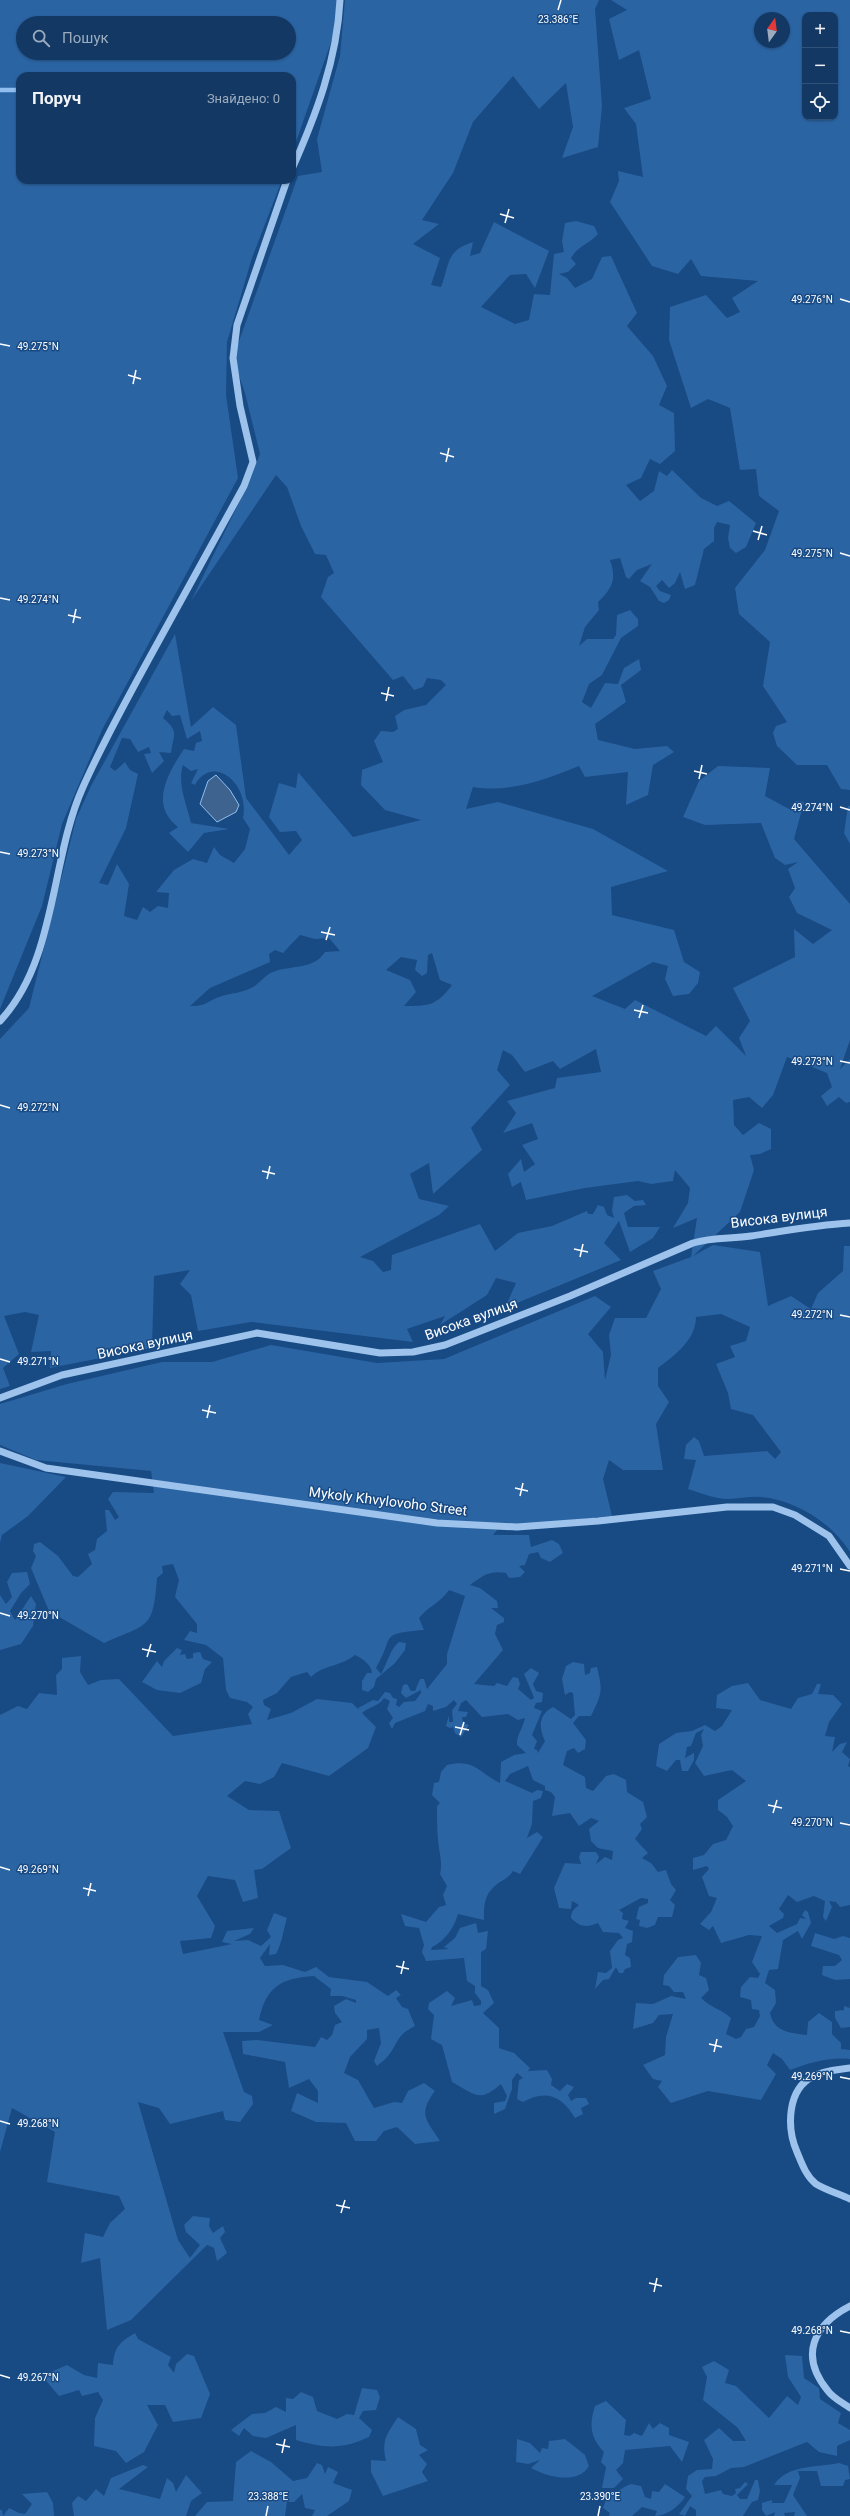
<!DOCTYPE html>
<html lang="uk">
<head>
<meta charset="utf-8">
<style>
	body { margin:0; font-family:Roboto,sans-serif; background:#1b3f69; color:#f1f3f6 }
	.controls { position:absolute; right:12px; top:12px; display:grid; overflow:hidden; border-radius:8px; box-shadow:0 1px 3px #0004 }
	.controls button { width:36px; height:36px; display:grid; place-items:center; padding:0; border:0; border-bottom:1px solid #315278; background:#123863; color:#f1f3f6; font:20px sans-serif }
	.compass { position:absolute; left:754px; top:12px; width:36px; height:36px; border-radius:50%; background:#123863; box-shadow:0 1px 3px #0004; rotate:14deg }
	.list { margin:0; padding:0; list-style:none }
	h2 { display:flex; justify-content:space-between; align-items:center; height:52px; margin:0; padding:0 16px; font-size:17px }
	h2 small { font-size:13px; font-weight:400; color:#9cacbe }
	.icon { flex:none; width:22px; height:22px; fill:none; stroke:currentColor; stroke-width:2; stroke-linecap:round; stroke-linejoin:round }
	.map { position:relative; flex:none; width:850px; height:2516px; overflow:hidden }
	.search { position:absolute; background:#123863; box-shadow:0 1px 3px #0004; left:16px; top:16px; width:280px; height:44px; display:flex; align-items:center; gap:10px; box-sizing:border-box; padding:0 14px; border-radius:22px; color:#9cacbe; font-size:15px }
	.panel { position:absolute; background:#123863; box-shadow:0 1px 3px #0004; left:16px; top:72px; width:280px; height:112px; border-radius:12px }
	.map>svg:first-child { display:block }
	.green { fill:#2b64a3; fill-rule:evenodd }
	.water { fill:#3e638e; stroke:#90beef }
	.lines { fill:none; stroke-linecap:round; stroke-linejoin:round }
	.stream { stroke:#90beef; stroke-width:4.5 }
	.minor { stroke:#9dc3ec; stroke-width:7 }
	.ticks { fill:none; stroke:#fff; stroke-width:1.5 }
	.labels { text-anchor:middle; stroke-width:3; stroke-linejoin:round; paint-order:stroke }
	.street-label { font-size:14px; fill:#fff; stroke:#184a84 }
	.ticks-label { font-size:10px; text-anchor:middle; fill:#fff; stroke:#184a84; stroke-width:3; stroke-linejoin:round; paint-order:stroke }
</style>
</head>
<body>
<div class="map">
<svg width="850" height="2516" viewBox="0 0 850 2516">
	<rect width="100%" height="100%" fill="#184a84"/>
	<path class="green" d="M 0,0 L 337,0 L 335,31 L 292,153 L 292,76 L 20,76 L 20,180 L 282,180 L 252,258 L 227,342 L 226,395 L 238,478 L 102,730 L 62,824 L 42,906 L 0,1009 ZM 23,23 L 289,23 L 289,53 L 23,53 Z
		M 345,0 L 599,0 L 595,9 L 602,106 L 598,147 L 562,158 L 573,127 L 566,83 L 539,109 L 513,76 L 473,122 L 453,173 L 422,220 L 439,224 L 413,244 L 440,258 L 431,285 L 441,287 C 450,264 445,251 473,242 L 470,256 L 480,253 L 494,222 L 549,251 L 535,288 L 526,274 L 510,275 L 481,307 L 515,324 L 529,320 L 534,294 L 550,295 L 554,254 L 564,252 L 562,241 L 565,223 L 576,221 L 594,226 L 598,234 C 589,244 578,246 571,258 L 576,264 L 568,272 L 559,274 L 567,278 L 575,288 L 592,279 L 602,257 L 611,256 L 637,313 L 627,326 L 653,356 L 667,386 L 659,405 L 674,413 L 675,451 L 660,464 L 650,459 L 641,478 L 626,485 L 640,501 L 654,491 L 659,471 L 667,476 L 672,470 L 701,498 L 717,506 L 729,501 L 756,523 L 746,547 L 736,553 L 730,548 L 728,538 L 730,525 L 717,522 L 714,528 L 714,541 L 704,549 L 695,585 L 685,589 L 680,572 L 675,583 L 669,588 L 662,580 L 656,586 L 660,591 L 671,595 L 669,600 L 664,603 L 659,601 L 650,587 L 640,581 L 652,564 L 637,570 L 629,579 L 626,577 L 620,558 L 610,560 C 617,579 612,589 598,602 L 599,610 L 585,627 L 579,646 L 587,639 L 613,639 L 616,635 L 617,615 L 630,610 L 638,619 L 638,626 L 621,638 L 602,675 L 589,684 L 582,702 L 591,708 L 605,683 L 618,684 L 624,668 L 639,659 L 641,670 L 621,685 L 626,702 L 595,724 L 598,740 L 635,749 L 667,746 L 674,752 L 653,765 L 648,795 L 626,805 L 628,772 L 585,777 L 579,766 C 544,780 510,793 473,787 L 466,809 L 498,802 L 593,829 L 668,871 L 611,887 L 612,915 L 674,930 L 684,962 L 700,972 L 698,983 L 689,994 L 673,996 L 665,979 L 668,966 L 653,962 L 592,996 L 625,1009 L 635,1000 L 706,1036 L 716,1026 L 746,1056 L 739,1038 L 750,1021 L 733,988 L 795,957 L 794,929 L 813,944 L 832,930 L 797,913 L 789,897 L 795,888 L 788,869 L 798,862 L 785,865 L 775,858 L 761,823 L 705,825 L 683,817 L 699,781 L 718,766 L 770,768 L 765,796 L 791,810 L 796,801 L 804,802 L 794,839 L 850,904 L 850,1040 L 840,1069 L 850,1059 L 850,1102 L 846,1103 L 839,1097 L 827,1106 L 821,1096 L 832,1087 L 827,1073 L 787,1057 L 773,1095 L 762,1108 L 749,1097 L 733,1100 L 734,1125 L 743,1135 L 759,1123 L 771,1129 L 771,1149 L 760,1154 L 750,1155 L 754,1170 L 740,1212 L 693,1256 L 713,1245 L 760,1252 L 768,1306 L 791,1296 L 811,1309 L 818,1293 L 843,1271 L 844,1246 L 850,1246 L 850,1314 L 848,1318 L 850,1317 L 850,1552 C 832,1523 795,1500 761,1497 C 747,1496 732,1501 718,1498 C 708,1496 698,1492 688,1489 L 696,1460 L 684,1459 L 686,1445 L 694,1437 L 699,1441 L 704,1456 L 767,1451 L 775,1459 L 781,1452 L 753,1415 L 731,1409 L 728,1393 L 716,1364 L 735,1357 L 730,1346 L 746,1341 L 750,1327 L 721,1314 L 696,1317 C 696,1340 675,1355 658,1368 L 658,1386 L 669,1402 L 656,1424 L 663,1470 L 623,1470 L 609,1460 L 603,1479 L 612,1516 L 518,1525 L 503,1523 L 493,1535 L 529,1535 L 531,1547 L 552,1540 L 559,1544 L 563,1553 L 550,1562 L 541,1558 L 538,1552 L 529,1554 L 525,1565 L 519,1566 L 525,1572 L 520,1577 L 509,1578 L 506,1573 C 490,1570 482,1576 470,1585 L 480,1588 L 497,1601 L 498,1608 L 491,1608 L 504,1618 L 504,1622 L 497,1625 L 495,1634 L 503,1650 L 474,1684 L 494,1686 L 497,1683 L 507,1686 L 513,1677 L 518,1678 L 520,1684 L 518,1689 L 531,1700 L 534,1698 L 533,1695 L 524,1674 L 531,1668 L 539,1673 L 533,1684 L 536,1691 L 543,1693 L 542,1702 L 536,1703 L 534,1708 L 542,1711 L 532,1735 L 537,1741 L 534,1749 L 537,1750 L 538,1753 L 545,1741 C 538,1727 539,1714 553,1707 L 571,1719 L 575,1715 L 573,1693 L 570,1692 L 565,1695 L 562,1679 L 566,1666 L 573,1662 L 584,1664 L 585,1675 L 590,1673 L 591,1668 L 597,1667 C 603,1692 602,1693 591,1716 L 579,1716 L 573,1723 L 586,1740 L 585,1749 L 578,1753 L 574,1748 L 567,1751 L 563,1765 L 585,1777 L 586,1788 L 593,1791 L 606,1776 L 614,1774 L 626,1780 L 627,1792 L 643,1802 L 647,1817 L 640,1824 L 642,1829 L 635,1839 L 648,1853 L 642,1858 L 651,1863 L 658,1872 L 666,1870 L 671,1884 L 676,1890 L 670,1900 L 675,1905 L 672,1917 L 658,1917 L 655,1925 L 647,1928 L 639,1926 L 640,1920 L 636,1919 L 639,1907 L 648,1903 L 648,1899 L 641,1898 L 619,1910 L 623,1913 L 622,1919 L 629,1921 L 625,1928 L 633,1931 L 632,1942 L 627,1944 L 625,1955 L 630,1958 L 631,1967 L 625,1969 L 623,1973 L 619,1973 L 616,1967 L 609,1979 L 603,1980 L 595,1989 L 598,1972 L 606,1973 L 612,1968 L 610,1951 L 618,1940 L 623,1938 L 619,1933 L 603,1932 L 598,1923 C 586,1928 580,1927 571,1918 C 571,1911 574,1909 579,1905 L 572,1901 L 571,1909 L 559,1908 L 554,1888 L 565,1863 L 581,1864 L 579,1857 L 581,1852 L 596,1852 L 599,1857 L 596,1864 L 605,1857 L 612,1860 L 613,1851 L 598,1848 L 591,1841 L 589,1829 L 599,1821 L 591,1818 L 579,1826 L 570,1813 L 552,1816 L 555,1797 L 551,1792 L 545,1790 L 545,1786 L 533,1780 L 528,1766 L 510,1774 L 505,1781 L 532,1793 L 537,1790 L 543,1791 L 541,1798 L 533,1801 L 532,1824 L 527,1838 L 537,1832 L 543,1837 L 520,1874 L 513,1871 C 506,1881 503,1879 496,1885 C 484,1895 484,1905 484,1920 L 458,1914 C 454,1928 445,1941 432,1947 L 431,1950 L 449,1949 L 444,1947 L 455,1938 L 460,1928 L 476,1923 L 478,1933 L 488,1931 L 486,1949 L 481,1952 L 481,1986 L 488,1990 L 494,2003 L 483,2013 L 499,2028 L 499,2048 L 514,2053 L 530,2068 L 528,2071 L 547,2070 L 552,2079 L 551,2085 L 560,2091 L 567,2084 L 574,2087 L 568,2095 L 571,2101 L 576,2098 L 586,2098 L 589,2104 L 581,2108 L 583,2114 L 575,2118 C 562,2096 546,2089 523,2102 L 517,2099 L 519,2080 L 523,2078 L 517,2073 L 512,2080 L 512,2089 L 505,2109 L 494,2114 L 494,2103 L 505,2101 L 507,2096 L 501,2084 C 479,2103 476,2095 452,2082 L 442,2045 L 431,2039 L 434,2015 L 428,2009 L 429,2003 L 447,1991 L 455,1998 L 451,2006 L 472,2000 L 474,2006 L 481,2005 L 481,2001 L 475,1993 L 475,1986 L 467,1981 L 464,1958 L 426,1961 L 422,1952 L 424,1945 L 419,1928 L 405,1926 L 401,1914 L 426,1922 L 439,1907 L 446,1905 L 443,1895 L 447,1886 L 440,1874 C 443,1862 439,1853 438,1840 C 437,1829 437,1817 437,1806 L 440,1803 L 432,1795 L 434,1783 L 439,1782 L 441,1772 L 447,1765 C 475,1758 479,1773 500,1783 L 501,1762 L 514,1755 L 526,1753 L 517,1745 C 516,1736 523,1728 525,1718 L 518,1720 L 508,1714 L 482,1717 L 466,1700 L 461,1703 L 458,1711 L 468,1712 L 466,1717 L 462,1717 L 463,1723 L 469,1725 L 461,1737 L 455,1733 L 453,1727 L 450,1728 L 446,1726 L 449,1715 L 449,1722 L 453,1722 L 452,1710 L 457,1704 L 454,1700 L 446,1707 L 433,1711 L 433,1706 L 428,1704 L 425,1711 L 395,1723 L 392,1729 L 389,1723 L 393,1718 L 387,1709 L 390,1701 L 384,1698 C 378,1707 370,1706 362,1713 L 376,1727 L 368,1748 L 329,1776 L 282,1763 L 274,1777 L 260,1784 L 245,1781 L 227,1796 L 249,1810 L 279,1811 L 291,1848 L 262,1869 L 254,1870 L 258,1898 L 243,1902 L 235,1880 L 208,1876 L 197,1896 L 215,1926 L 211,1938 L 180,1941 L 183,1954 L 232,1944 L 222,1942 L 227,1931 L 254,1928 L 250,1934 L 234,1941 L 248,1940 L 261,1946 L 271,1937 L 267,1930 L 274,1913 L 287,1918 C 283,1931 282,1943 276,1954 L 269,1955 L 270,1944 L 260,1958 L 265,1966 L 283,1965 L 305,1972 L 316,1967 L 329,1977 L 367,1982 L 388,1996 L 396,1990 L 401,1995 L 396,1998 L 402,2007 L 408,2009 L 415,2026 C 399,2034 400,2038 391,2052 C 388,2057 382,2062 377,2066 L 374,2061 L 381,2043 L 379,2028 L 367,2030 L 367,2039 L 350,2057 L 344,2073 L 358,2080 L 374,2108 L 394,2102 L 402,2103 L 408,2091 L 424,2083 L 435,2091 C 417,2115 427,2120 440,2141 L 415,2144 L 397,2127 L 384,2131 L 376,2141 L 355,2141 L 346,2123 L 316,2122 L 291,2111 L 297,2093 L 318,2103 L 318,2091 L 309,2079 L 289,2088 L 285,2062 L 243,2054 L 242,2041 L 257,2040 L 315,2047 L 321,2037 L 327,2040 L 332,2035 L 335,2025 L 342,2022 L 335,2013 L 334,2006 L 346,1999 L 356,2003 L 356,2000 L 342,1996 L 330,1996 L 331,1989 L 314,1976 C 282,1978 266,1986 259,2020 L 273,2025 L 259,2032 L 223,2032 L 244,2092 L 252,2096 L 253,2104 L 240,2122 L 225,2120 L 223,2111 L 170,2124 L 159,2108 L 138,2102 L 178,2240 L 190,2258 L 200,2245 L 186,2232 L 184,2225 L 193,2216 L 210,2218 L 209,2226 L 213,2233 L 223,2226 L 225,2232 L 220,2238 L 227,2253 L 217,2261 L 214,2248 L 207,2245 L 131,2320 L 107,2330 L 100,2258 L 81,2263 L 85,2233 L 103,2237 L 110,2223 L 125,2209 L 119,2196 L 47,2182 L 55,2132 L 12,2108 L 0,2152 L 0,1715 L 18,1706 L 27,1709 L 39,1693 L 57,1695 L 56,1675 L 62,1669 L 62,1658 L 81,1656 L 80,1672 L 88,1685 L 101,1680 L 119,1679 L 173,1736 L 252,1724 L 248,1714 L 253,1707 L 247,1702 L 230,1698 L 226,1690 L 223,1658 L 206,1645 L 184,1640 L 190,1631 L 197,1633 L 197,1624 L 175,1597 L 179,1580 L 173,1564 L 162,1566 L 163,1573 L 157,1578 C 153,1630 149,1623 104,1643 L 49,1611 L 31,1568 L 36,1556 L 33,1551 L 34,1544 L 40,1542 L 58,1556 L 73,1576 L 78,1577 L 92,1564 L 88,1554 L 95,1550 L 97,1539 L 107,1531 L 105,1510 L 109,1510 L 115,1520 L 119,1517 L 108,1499 L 113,1492 L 154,1493 L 151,1471 L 36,1460 L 0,1445 L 0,1404 L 67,1384 L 162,1362 L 212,1362 L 271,1345 L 377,1363 L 444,1359 L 595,1296 L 611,1307 L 588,1334 L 603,1352 L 605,1380 L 611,1355 L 609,1335 L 615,1318 L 646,1318 L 661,1289 L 653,1271 L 691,1257 L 697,1218 L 673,1228 L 688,1203 L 690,1188 L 675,1170 L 673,1181 L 651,1184 L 638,1181 L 585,1188 L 526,1200 L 521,1182 L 512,1187 L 508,1174 L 521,1159 L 524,1172 L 535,1164 L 522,1145 L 538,1139 L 532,1123 L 503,1133 L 516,1113 L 507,1101 L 555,1088 L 557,1078 L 601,1072 L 596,1049 L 560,1069 L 553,1061 L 525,1072 L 512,1055 L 503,1050 L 497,1070 L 510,1085 L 471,1128 L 482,1150 L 433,1194 L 429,1163 L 410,1174 L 419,1199 L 449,1206 L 439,1215 L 360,1257 L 373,1261 L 383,1272 L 391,1270 L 392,1255 L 480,1224 L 495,1251 L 518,1233 L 552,1226 L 587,1211 L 588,1214 L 593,1214 L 598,1205 L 604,1207 L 607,1215 L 614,1218 L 612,1211 L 614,1197 L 627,1195 L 635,1201 L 643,1200 L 646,1205 L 634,1206 L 624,1213 L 628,1227 L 660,1227 L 653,1238 L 630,1252 L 619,1221 L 604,1243 L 621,1260 L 505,1308 L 516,1283 L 496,1278 L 487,1295 L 440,1325 L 445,1316 L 407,1329 L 413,1342 L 251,1322 L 198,1331 L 191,1295 L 180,1284 L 190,1270 L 154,1276 L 152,1348 L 50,1368 L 51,1351 L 31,1352 L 39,1315 L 25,1312 L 4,1316 L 19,1354 L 3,1368 L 10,1386 L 0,1389 L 0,1039 L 29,1008 L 76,819 L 91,786 L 175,634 L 191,727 L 213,707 L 236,725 L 246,798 L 289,855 L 302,840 L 296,831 L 280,832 L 269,817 L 279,783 L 296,788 L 298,772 L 353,837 L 421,820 L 385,810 L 361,785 L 362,770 L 383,762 L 374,741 L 381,731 L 393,732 L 398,729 L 395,716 L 404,710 L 426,705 L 446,685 L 441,680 L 427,678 L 423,687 L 414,690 L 403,676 L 393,680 L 321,597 L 328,577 L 334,573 L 326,555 L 315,554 L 301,526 L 287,487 L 276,475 L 191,601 L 250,480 L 260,454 L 245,393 L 233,358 L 298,176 L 322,172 L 317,139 L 340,56 ZM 167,710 L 172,716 L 180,715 L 187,739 L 200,731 L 202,741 L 196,743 L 194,751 L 184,749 C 168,773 149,805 178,827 L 169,833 L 188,852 L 204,833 L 229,829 L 191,823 C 187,804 177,785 183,765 L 191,771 L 198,769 L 191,783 L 195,785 C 213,753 250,784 243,818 L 250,829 L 245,849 L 234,863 L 220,855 L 214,847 L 207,863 L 193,859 L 174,870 L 156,892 L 169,893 L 168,908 L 158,906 L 150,912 L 143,907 L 137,920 L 124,916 L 129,884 L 117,864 L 108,885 L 99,883 L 126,828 L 138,774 L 130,770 L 125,762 L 115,771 L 110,767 L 122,738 L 130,739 L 138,752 L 149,747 L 151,753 L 144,754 L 152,773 L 164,761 L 159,752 L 171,753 C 173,735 180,732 163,718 ZM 300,935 L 315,939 L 329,938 L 340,951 L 325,952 C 314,970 290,965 273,972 C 265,975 260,983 253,987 C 240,994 234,992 222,996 C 208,1000 206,1007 190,1006 L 210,988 L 270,962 L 269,954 L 275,950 L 283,953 ZM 432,953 L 440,980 L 452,985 C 436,1006 429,1006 404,1006 L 416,992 L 410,980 L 386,970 L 401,957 L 417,960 L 415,970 L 422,976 L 427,973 L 428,955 ZM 449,1590 L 465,1596 L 447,1654 L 447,1664 L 427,1689 L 424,1679 L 420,1679 L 415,1691 L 411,1691 L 407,1684 L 403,1685 L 401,1693 L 406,1698 L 421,1690 L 421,1693 L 415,1701 L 404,1702 L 399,1707 L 396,1705 L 397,1699 L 393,1698 L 390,1693 L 385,1692 L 378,1701 L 373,1700 L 358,1708 L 359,1710 L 352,1703 L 317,1699 L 291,1713 L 267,1720 L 271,1709 L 264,1705 L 263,1700 L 277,1693 L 291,1677 L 307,1672 L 311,1677 C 323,1665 342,1666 355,1655 C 363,1659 371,1664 372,1673 L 367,1673 L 362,1681 L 362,1690 L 368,1692 L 374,1687 L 376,1679 L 395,1663 L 405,1650 L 406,1643 L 399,1642 C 390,1649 387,1664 381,1674 L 376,1668 C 396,1635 377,1634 424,1630 L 419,1618 C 430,1605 439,1604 449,1590 Z
		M 611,0 L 850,0 L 850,790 L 841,789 L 827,765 L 797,765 L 777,746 L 773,733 L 776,726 L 787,722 L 763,686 L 770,642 L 739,614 L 735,588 L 765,550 L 779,511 L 759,496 L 756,469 L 740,470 L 730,408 L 708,399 L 691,408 L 669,340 L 670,307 L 706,295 L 727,318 L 740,312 L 732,298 L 758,281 L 701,276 L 691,259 L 678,274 L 652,266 L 610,202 L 619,181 L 618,171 L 643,177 L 636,124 L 624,108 L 651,99 L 639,50 L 619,60 L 609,19 L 627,10 ZM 805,15 L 835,15 L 835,117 L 805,117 ZM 760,18 L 784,18 L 784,42 L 760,42 Z
		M 848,806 L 850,806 L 850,844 L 844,833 Z
		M 0,1463 L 66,1477 L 28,1516 L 2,1535 L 0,1543 Z
		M 27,1572 L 30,1584 L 21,1593 L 10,1611 L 15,1620 L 31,1596 L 36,1604 L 33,1626 L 21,1644 L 0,1650 L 0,1595 L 6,1604 L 12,1597 L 7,1582 L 12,1573 Z
		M 177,1648 L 182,1650 L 180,1655 L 185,1654 L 187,1659 L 193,1658 L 193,1653 L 200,1652 L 203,1659 L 212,1662 L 205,1669 L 201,1683 L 180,1693 L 157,1690 L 142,1682 L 157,1661 L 162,1667 L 164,1661 Z
		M 748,1683 L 760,1700 L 791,1709 L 798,1698 L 812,1694 L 817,1684 L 821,1684 L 818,1694 L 833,1695 L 842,1704 L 829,1722 L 825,1736 L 835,1737 L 832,1752 L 840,1744 L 847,1742 L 842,1752 L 850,1759 L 848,1766 L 850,1767 L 850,1905 L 840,1907 L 836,1902 L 829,1901 L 832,1907 L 826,1921 L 823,1917 L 825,1901 L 814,1896 L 797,1902 L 788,1895 L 779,1909 L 784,1914 L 783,1918 L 769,1926 L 777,1933 L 797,1924 L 800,1918 L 806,1919 L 802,1915 L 805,1910 L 808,1912 L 811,1923 L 802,1939 L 798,1931 L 783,1940 L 778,1969 L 769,1970 L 765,1983 L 775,1990 L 776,2003 L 770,2013 C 774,2032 790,2033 807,2035 L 808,2022 L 819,2013 L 832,2022 L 832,2034 L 841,2043 L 841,2049 L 850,2050 L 850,2059 C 828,2057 810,2063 790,2070 L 782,2059 L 773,2053 L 767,2065 L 776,2074 L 761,2100 L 708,2091 L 671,2103 L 658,2087 L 662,2081 L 653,2079 L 643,2065 L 665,2055 L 666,2037 L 673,2014 L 659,2015 L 653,2023 L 633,2029 L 636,2003 L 653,2004 L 671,1996 L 686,1999 L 683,1992 L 674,1992 L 669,1986 L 663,1985 L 664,1975 L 678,1957 L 696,1955 L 701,1963 L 699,1975 L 706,1978 L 709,1990 L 701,1998 C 711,2008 721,2009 731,2018 L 726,2034 L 736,2039 L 741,2037 L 746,2029 L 754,2027 L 760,2016 L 759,2010 L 752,2009 L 751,2000 L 740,1997 L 741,1987 L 750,1977 L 758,1978 L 760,1974 L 752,1962 L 762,1936 L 749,1935 L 721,1943 L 713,1926 L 709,1930 L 700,1924 L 711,1912 L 717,1898 L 709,1896 L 702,1877 L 709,1869 L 707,1866 L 693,1870 L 693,1858 L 704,1855 L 713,1844 L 726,1840 L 733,1826 L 727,1817 L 718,1810 L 718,1800 L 746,1781 L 732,1770 L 704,1776 L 695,1763 L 703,1746 L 701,1735 L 704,1729 L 696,1733 L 691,1746 L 687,1747 L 685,1758 L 694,1753 L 694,1760 L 688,1771 L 682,1771 L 680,1760 L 676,1760 L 667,1771 L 656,1766 L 659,1744 L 676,1733 L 692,1731 L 705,1725 L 715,1731 L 722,1726 L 732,1710 L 716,1708 L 717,1695 L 732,1686 Z
		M 815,1933 L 834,1939 L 843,1936 L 850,1938 L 850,1979 L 835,1980 L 822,1975 L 823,1966 L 835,1966 L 842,1960 L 839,1955 L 811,1946 Z
		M 844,2006 L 850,2008 L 850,2027 L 841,2028 L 835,2018 L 835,2011 L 844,2010 Z
		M 135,2333 L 138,2339 L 171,2357 L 168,2365 L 174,2373 L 176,2364 L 187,2354 L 194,2356 L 210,2394 L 201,2418 L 173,2422 L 165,2405 L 147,2405 L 158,2425 L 144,2452 L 126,2463 L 116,2451 L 94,2446 L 95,2418 L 103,2400 L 98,2392 L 82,2396 L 79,2390 L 59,2396 L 42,2376 L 67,2365 L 84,2375 L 97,2378 L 98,2363 L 113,2365 C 114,2347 120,2342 135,2333 Z
		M 785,2355 L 802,2356 L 804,2378 L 819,2388 L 820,2399 L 841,2413 L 838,2423 L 850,2430 L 850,2440 L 837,2446 L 837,2456 L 819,2452 L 807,2442 L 744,2467 L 731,2468 L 716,2476 L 705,2477 L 702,2481 L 705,2494 L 721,2490 L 723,2494 L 732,2496 L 736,2493 L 735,2489 L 740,2488 L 745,2482 L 748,2484 L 737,2495 L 740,2499 L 747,2499 L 755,2480 L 758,2480 L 760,2491 L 758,2500 L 752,2502 L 743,2516 L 696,2516 L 696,2510 L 690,2506 L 685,2516 L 679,2514 L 692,2496 L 686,2489 L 688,2476 L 697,2470 L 712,2469 L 713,2459 L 704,2440 L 719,2428 L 733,2441 L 746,2441 L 738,2428 L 703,2400 L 707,2377 L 702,2367 L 714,2361 L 729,2370 L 725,2383 L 736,2386 L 769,2418 L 787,2396 L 798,2405 L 801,2397 L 788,2377 Z
		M 362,2388 L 377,2390 L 380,2397 L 376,2410 L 363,2411 L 359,2418 L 372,2430 L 369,2437 C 341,2450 324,2448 296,2440 L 296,2425 L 266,2438 L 253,2436 L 244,2428 L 239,2436 L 231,2430 L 252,2414 L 265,2413 L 276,2407 L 286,2412 L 286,2398 L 293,2399 L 301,2392 L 313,2397 L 317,2411 L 337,2419 L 347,2414 L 354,2415 Z
		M 606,2401 L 626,2420 L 624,2435 L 630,2436 L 634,2433 L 642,2436 L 649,2423 L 653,2429 L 660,2423 L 669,2428 L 669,2435 L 689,2442 L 682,2462 L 670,2446 L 625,2450 L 623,2463 L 616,2470 L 623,2479 L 614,2488 L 602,2488 L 606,2467 L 601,2462 L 604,2452 C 590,2438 589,2424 595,2406 Z
		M 398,2417 L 416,2429 L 420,2445 L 428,2450 L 419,2455 L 427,2464 L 422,2472 L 428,2481 L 383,2496 L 371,2472 L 371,2460 L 386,2461 C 381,2440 387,2434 398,2417 Z
		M 517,2439 L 530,2443 L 540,2453 L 542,2448 L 548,2449 L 549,2441 L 565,2439 L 585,2455 L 589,2466 C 578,2485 547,2477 531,2468 L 540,2460 L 528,2464 L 516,2462 Z
		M 251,2451 L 271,2462 L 293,2481 L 307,2478 L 317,2463 L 322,2465 L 325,2474 L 328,2467 L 338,2472 L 333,2483 L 352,2490 L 349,2501 L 327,2516 L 312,2516 L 315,2510 L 305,2508 L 302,2494 L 294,2502 L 287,2502 L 285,2516 L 195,2516 L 207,2502 L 233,2501 L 236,2462 Z
		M 839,2463 L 848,2466 L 850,2479 L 845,2480 L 843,2486 L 821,2486 L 817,2471 L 798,2471 L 800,2478 L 793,2495 L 807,2516 L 794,2516 L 795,2512 L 784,2513 L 785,2516 L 774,2516 L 775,2512 L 766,2516 L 762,2510 L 762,2503 L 772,2500 L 772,2503 L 784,2503 L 792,2485 L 774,2485 C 788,2464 816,2468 839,2463 Z
		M 143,2465 L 148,2467 L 119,2489 L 160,2499 L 167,2478 L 173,2483 L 176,2492 L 186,2475 L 202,2493 L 191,2501 L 186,2516 L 74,2516 L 72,2503 L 78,2496 L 86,2501 L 96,2489 L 104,2496 L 111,2478 Z
		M 631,2484 L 641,2486 L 645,2497 L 651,2499 L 652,2491 L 659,2492 L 665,2484 L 685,2497 C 679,2506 667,2516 655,2516 L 657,2511 L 642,2507 L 632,2516 L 609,2516 L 610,2513 L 603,2508 L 607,2497 C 617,2493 622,2487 631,2484 Z
		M 47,2492 L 53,2503 L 54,2516 L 0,2516 L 0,2510 L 2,2510 L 3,2516 L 9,2508 L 19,2513 L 25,2514 L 32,2504 L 22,2494 Z"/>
	<path class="water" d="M 216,775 L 230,790 L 239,805 L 236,812 L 217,822 L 200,804 L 208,781 Z"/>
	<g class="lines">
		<path class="stream" d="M 0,90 L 20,90"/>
		<path class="minor" d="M 292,169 C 316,115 337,60 340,0
			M 0,1021 C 57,960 50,860 83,787 C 103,742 127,699 151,655 C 182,599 213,542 244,486 L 253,462 L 240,406 L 233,358 L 237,325 L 287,180
			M 0,1398 L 62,1375 L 257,1333 L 380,1353 L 413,1352 L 445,1345 L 570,1296 L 693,1243 C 713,1237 731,1239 751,1236 C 784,1231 816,1225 850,1223
			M 0,1451 L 46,1468 L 437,1523 L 517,1527 L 598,1521 L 727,1507 L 773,1507 L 795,1515 L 829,1536 L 850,1566
			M 850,2068 C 838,2070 825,2070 814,2076 C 786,2089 787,2129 797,2152 C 802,2164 806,2176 816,2184 C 826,2190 839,2194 850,2199
			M 850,2306 C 813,2325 799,2356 828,2391 C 833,2398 843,2403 850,2408"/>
	</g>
	<path class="ticks" d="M 558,10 L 561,0M 500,214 L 514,218M 505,223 L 509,209M 840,299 L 850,302M 0,344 L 10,346M 128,375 L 141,379M 133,384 L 136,370M 440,453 L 454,457M 446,462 L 449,448M 753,531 L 767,535M 758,540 L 762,526M 840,553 L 850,556M 0,598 L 10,600M 68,615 L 81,618M 73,623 L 76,609M 381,693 L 394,696M 386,701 L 389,687M 694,771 L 707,774M 699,779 L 702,765M 840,807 L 850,810M 0,852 L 10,854M 321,932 L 335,935M 326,940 L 330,927M 634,1010 L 648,1013M 639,1018 L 643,1005M 840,1061 L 850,1063M 0,1105 L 10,1108M 262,1171 L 275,1174M 267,1179 L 270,1166M 574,1249 L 588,1252M 580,1257 L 583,1244M 840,1315 L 850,1317M 0,1359 L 10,1362M 202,1410 L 216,1413M 207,1418 L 210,1405M 515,1488 L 528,1491M 520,1496 L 523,1483M 840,1569 L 850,1571M 0,1613 L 10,1616M 142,1649 L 156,1652M 147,1657 L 151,1644M 455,1727 L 469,1730M 460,1735 L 464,1722M 768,1805 L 782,1808M 773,1813 L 777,1800M 840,1823 L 850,1825M 0,1867 L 10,1870M 83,1888 L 96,1891M 88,1896 L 91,1883M 396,1966 L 409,1969M 401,1974 L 404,1961M 709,2044 L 722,2047M 714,2052 L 717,2039M 840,2077 L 850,2079M 0,2121 L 10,2124M 336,2205 L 350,2208M 341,2213 L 345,2200M 649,2283 L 662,2286M 654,2292 L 657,2278M 840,2331 L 850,2333M 0,2375 L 10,2378M 276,2444 L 290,2447M 282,2453 L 285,2439M 266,2516 L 268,2506M 598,2516 L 600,2506"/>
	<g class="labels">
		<g class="street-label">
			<text transform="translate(779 1217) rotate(-7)" y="5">Висока вулиця</text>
			<text transform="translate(471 1319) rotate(-20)" y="5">Висока вулиця</text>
			<text transform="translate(145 1344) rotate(-12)" y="5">Висока вулиця</text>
			<text transform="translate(388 1501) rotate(7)" y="5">Mykoly Khvylovoho Street</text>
		</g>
	</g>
	<g class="ticks-label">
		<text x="558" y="23">23.386°E</text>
		<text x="812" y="303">49.276°N</text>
		<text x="38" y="350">49.275°N</text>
		<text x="812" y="557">49.275°N</text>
		<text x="38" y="603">49.274°N</text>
		<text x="812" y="811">49.274°N</text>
		<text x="38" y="857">49.273°N</text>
		<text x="812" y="1065">49.273°N</text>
		<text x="38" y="1111">49.272°N</text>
		<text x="812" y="1318">49.272°N</text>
		<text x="38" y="1365">49.271°N</text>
		<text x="812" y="1572">49.271°N</text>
		<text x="38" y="1619">49.270°N</text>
		<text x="812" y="1826">49.270°N</text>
		<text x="38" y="1873">49.269°N</text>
		<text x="812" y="2080">49.269°N</text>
		<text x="38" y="2127">49.268°N</text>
		<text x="812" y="2334">49.268°N</text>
		<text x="38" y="2381">49.267°N</text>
		<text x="268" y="2500">23.388°E</text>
		<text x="600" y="2500">23.390°E</text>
	</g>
</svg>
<div class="controls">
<button>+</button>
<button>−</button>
<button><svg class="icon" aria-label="locate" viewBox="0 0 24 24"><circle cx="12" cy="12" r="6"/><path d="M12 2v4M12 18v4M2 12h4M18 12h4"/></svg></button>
</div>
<svg class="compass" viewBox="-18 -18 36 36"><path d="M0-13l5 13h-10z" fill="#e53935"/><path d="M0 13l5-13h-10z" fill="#9cacbe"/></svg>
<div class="search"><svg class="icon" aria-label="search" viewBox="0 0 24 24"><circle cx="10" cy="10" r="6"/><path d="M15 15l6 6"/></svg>Пошук</div>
<section class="panel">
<h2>Поруч<small>Знайдено: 0</small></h2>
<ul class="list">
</ul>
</section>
</div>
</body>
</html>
